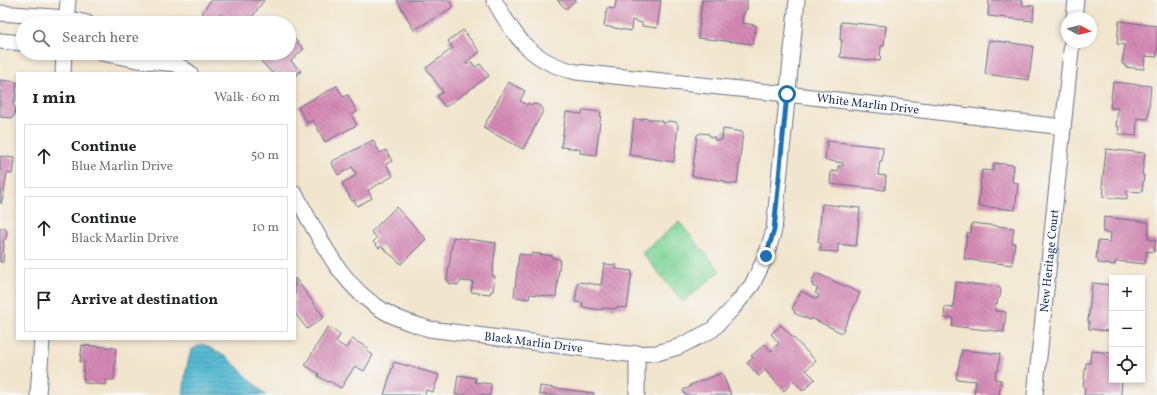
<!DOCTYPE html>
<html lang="en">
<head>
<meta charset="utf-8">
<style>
	body { margin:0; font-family:Vollkorn,serif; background:#f2f2f2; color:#202124 }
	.controls { position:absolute; right:12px; bottom:12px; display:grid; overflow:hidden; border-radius:0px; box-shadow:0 2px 6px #0003 }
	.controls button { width:36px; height:36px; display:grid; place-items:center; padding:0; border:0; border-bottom:1px solid #e0e0e0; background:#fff; color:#202124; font:20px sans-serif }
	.compass { position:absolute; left:1061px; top:12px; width:36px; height:36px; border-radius:50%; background:#fff; box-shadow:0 2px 6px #0003; rotate:97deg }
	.stop { position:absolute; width:12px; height:12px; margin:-9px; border:3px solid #1f6fb2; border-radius:50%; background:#fff }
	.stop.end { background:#1f6fb2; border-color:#fff; box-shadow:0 1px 4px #0008 }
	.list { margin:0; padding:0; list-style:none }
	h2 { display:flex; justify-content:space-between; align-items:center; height:52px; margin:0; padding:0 16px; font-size:17px }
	h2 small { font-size:13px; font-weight:400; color:#757577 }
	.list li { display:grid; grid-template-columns:26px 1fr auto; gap:12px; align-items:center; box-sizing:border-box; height:64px; margin:0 8px 8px; padding:0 8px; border:1px solid #e0e0e0; border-radius:0px }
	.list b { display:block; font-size:15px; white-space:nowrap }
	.list p { margin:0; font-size:13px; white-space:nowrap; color:#757577 }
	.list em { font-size:13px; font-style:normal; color:#757577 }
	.icon { flex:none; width:22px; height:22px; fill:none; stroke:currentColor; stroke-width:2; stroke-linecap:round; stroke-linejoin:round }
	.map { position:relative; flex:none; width:1157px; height:395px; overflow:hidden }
	.search { position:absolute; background:#fff; box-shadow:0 2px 6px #0003; left:16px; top:16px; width:280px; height:44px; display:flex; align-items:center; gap:10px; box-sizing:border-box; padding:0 14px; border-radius:22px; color:#757577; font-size:15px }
	.panel { position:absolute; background:#fff; box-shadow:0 2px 6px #0003; left:16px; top:72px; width:280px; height:268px; border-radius:0px }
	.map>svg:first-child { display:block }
	.park { fill:url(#park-crowns); stroke:#4e827c }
	.water { fill:url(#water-rules); stroke:#387498 }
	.building { fill:url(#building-back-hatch) }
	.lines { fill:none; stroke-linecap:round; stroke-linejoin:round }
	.street-casing { stroke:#666f85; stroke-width:17 }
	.street { stroke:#fff; stroke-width:15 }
	.route { stroke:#1f6fb2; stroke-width:5 }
	.labels { text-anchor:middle; stroke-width:3.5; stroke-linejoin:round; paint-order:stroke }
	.street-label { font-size:12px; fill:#1b2f5e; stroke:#f6f6f2 }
</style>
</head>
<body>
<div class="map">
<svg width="1157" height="395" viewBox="0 0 1157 395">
	<defs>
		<pattern id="park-crowns" width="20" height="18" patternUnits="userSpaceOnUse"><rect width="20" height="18" fill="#80d69a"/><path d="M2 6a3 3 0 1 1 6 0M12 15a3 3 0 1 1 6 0" fill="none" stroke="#6eb887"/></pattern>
		<pattern id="water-rules" width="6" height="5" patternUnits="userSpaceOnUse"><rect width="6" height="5" fill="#54bad2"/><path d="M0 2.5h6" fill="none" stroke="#4598ae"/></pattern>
		<pattern id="building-back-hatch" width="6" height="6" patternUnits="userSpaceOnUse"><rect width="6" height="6" fill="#d58ab5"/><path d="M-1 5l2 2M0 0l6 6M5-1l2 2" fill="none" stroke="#ac7196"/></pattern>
	</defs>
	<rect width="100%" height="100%" fill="#f6f6f2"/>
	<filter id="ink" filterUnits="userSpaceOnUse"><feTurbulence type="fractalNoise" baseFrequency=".025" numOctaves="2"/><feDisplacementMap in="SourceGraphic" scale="8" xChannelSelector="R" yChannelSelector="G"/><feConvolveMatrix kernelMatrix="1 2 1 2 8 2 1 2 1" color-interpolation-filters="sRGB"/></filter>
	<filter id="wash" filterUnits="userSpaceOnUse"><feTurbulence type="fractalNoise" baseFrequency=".012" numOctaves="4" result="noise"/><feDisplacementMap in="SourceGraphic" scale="16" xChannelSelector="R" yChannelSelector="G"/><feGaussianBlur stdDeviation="0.9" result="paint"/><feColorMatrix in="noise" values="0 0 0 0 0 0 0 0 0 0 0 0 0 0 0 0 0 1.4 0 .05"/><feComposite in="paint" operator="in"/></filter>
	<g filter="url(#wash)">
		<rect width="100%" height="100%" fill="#f2e5cd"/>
		<path class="park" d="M 679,222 L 720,271 L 683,302 L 642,253 Z"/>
		<path class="water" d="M 203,344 L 228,358 L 266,395 L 183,395 L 186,370 L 191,350 Z"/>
		<g id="blocks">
			<path class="building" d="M 211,0 L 264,0 L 248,23 L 225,23 L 228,20 L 219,14 L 214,21 L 202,13 Z
				M 397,0 L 449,0 L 453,7 L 414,30 Z
				M 557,0 L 576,0 L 566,9 Z
				M 616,0 L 661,0 L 657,28 L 642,26 L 642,23 L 632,20 L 631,31 L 604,26 L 607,8 L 615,9 Z
				M 702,0 L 747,0 L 747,9 L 745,11 L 744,15 L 743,14 L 742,23 L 756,25 L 753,44 L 698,38 Z
				M 989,0 L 1020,0 L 1023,1 L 1022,5 L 1034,6 L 1033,21 L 988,16 Z
				M 1119,21 L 1157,26 L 1157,57 L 1145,56 L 1144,69 L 1125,67 L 1125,65 L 1122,64 L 1125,45 L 1117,44 Z
				M 841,22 L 886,26 L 884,46 L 881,46 L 880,61 L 840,57 L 842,40 L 840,40 Z
				M 463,30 L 480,52 L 466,62 L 467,65 L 472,62 L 475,67 L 480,64 L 489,76 L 445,107 L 437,96 L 443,92 L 426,68 L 453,48 L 448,41 Z
				M 289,33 L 304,49 L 291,61 L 301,71 L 295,77 L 295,73 L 272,73 L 256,56 L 259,53 L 289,53 Z
				M 989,40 L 1033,46 L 1029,80 L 985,74 Z
				M 0,80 L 17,82 L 15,102 L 13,101 L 13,105 L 16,108 L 15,115 L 12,118 L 0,117 Z
				M 508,82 L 525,91 L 520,101 L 527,105 L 528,103 L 531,105 L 536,104 L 542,107 L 543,111 L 523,149 L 483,128 Z
				M 1113,82 L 1151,86 L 1148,119 L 1137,118 L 1136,136 L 1118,134 L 1119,126 L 1116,126 L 1118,108 L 1110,108 Z
				M 337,86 L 343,97 L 348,95 L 357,112 L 351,115 L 357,125 L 325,142 L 313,120 L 307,123 L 298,107 Z
				M 583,110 L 601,112 L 596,155 L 580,153 L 580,149 L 561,147 L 566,112 L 582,114 Z
				M 643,118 L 662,121 L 662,123 L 665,123 L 668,121 L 676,122 L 678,125 L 674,162 L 629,155 L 634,119 L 642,120 Z
				M 723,129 L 743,132 L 737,184 L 725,183 L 725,181 L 692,176 L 697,135 L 701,133 L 709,134 L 710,137 L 715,137 L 714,140 L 722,140 Z
				M 373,140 L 380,153 L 386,150 L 392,161 L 386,164 L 393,176 L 368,190 L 372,198 L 357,206 L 354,200 L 352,201 L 342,183 L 357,175 L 352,167 L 338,175 L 331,162 Z
				M 827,141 L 883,147 L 882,161 L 880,161 L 878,175 L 886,176 L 885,190 L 830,184 L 831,171 L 838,172 L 838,166 L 843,166 L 843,163 L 825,160 Z
				M 1106,149 L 1145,153 L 1142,175 L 1144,175 L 1142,192 L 1127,191 L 1127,199 L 1103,197 L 1104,188 L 1102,187 Z
				M 0,156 L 14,158 L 12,174 L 7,173 L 3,199 L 2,199 L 1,204 Z
				M 994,163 L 1014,165 L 1012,182 L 1018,183 L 1015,210 L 978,206 L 982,170 L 993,171 Z
				M 822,204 L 860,208 L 856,246 L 838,244 L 838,252 L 820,251 L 821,243 L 818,242 Z
				M 396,207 L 426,239 L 401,264 L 381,246 L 379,248 L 373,242 L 377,238 L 371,232 Z
				M 1104,217 L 1149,222 L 1148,239 L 1156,240 L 1154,252 L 1147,251 L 1145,264 L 1116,261 L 1115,265 L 1098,263 L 1098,260 L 1096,259 L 1098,241 L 1110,242 L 1111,233 L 1103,232 Z
				M 972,223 L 1014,228 L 1012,243 L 1015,243 L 1012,265 L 964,259 L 967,233 L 971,233 Z
				M 0,228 L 4,228 L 7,231 L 6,238 L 3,241 L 3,243 L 4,243 L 3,262 L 0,262 Z
				M 453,237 L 496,243 L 492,276 L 495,276 L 493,291 L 491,291 L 490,294 L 471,292 L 473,282 L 461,281 L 458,285 L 450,284 L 447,280 Z
				M 532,253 L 553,256 L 552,258 L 560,259 L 556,297 L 530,294 L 529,299 L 514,297 L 519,254 L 532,256 Z
				M 604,264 L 616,265 L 616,269 L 632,271 L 627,308 L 616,307 L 616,309 L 602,308 L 602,310 L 582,307 L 583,303 L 575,302 L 578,282 L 601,285 Z
				M 816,273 L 860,293 L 842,333 L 811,318 L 810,320 L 794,313 L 795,311 L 792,309 L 801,291 L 817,299 L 819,295 L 815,293 L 818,288 L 812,286 L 813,284 L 811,283 Z
				M 295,278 L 324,317 L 307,329 L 295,313 Z
				M 956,282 L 999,287 L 1001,290 L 1000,297 L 998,299 L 997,304 L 995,304 L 995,311 L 1006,312 L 1004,332 L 952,326 L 953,318 L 944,318 L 945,307 L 953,308 Z
				M 1092,283 L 1112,285 L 1112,325 L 1109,325 L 1108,331 L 1089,329 L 1089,321 L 1088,321 Z
				M 781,325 L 816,361 L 806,370 L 815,379 L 803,391 L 794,381 L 784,391 L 765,370 L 759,376 L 747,363 L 753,358 L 751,356 L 765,344 L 771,351 L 779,343 L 771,334 Z
				M 328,327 L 340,335 L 336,342 L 346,348 L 352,339 L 368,348 L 367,351 L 373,355 L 364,371 L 355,366 L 341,388 L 329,381 L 328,382 L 318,376 L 319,374 L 305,365 Z
				M 82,345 L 116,348 L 114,380 L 106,380 L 106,385 L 84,383 L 84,379 L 83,379 L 84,362 L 80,362 Z
				M 962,350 L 1000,354 L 998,371 L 996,371 L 995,379 L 1001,380 L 999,395 L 974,395 L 976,381 L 956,379 Z
				M 1091,351 L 1112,353 L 1112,380 L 1122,380 L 1121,395 L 1084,395 L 1085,387 L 1083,387 L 1086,363 L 1090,363 Z
				M 394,362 L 439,375 L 433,392 L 426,390 L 425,395 L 384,395 Z
				M 722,373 L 731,395 L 685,395 L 683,390 L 690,387 L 690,385 Z
				M 458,375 L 476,378 L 475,382 L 491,384 L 490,395 L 455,395 Z
				M 540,386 L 594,393 L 594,395 L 539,395 Z"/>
		</g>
	</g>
	<g filter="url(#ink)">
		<use href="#blocks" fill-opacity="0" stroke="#666f85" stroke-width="1"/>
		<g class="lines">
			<defs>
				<g id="street">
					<path id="s1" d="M 494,0 C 515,38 532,62 576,72 L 787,94 L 1063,127"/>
					<path d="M 0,13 L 66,18 L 87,23"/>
					<path d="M 1074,18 L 1076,0"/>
					<path d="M 66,23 L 68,0"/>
					<path d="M 0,41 L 23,43"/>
					<path d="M 101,53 L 138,60 L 176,64"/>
					<path d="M 169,57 L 176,64 L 190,73"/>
					<path d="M 63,73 L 64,53"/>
					<path id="s2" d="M 295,194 C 319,236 340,286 384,311 C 398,320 414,324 429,329 L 627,354 L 657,353 L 678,347 L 712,330 L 732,309 L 752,285 L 766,256 L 774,230 L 797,0"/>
					<path d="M 637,353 L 637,395"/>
					<path d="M 38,395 L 42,339"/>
					<path id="s3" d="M 1035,395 L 1072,42"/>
				</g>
			</defs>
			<use href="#street" class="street-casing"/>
			<use href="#street" class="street"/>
		</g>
	</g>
	<g class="lines" filter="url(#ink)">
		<path class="route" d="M 766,256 L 774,230 L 787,94"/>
	</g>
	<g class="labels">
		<g class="street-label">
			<text dy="4" stroke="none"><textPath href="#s1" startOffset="407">White Marlin Drive</textPath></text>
			<text dy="4" stroke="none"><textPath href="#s3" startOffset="135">New Heritage Court</textPath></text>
			<text dy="4" stroke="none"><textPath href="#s2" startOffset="303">Black Marlin Drive</textPath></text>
		</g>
	</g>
</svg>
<div class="controls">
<button>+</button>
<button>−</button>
<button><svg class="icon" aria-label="locate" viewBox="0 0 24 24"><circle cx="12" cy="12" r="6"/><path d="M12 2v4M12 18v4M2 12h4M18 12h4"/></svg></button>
</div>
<svg class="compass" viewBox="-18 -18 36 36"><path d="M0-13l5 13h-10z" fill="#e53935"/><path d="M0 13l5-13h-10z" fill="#757577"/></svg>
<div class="stop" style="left:787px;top:94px"></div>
<div class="stop end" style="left:766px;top:256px"></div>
<div class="search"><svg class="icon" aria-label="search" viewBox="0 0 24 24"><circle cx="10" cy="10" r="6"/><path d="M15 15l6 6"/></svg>Search here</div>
<section class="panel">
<h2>1 min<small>Walk · 60 m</small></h2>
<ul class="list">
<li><svg class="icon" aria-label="ahead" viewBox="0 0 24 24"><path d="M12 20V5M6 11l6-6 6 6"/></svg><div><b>Continue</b><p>Blue Marlin Drive</p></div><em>50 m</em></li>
<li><svg class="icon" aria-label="ahead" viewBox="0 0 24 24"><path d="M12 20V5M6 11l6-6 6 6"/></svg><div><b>Continue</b><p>Black Marlin Drive</p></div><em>10 m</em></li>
<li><svg class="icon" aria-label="arrive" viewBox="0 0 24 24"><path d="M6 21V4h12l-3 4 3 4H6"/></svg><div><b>Arrive at destination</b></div></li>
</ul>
</section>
</div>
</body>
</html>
